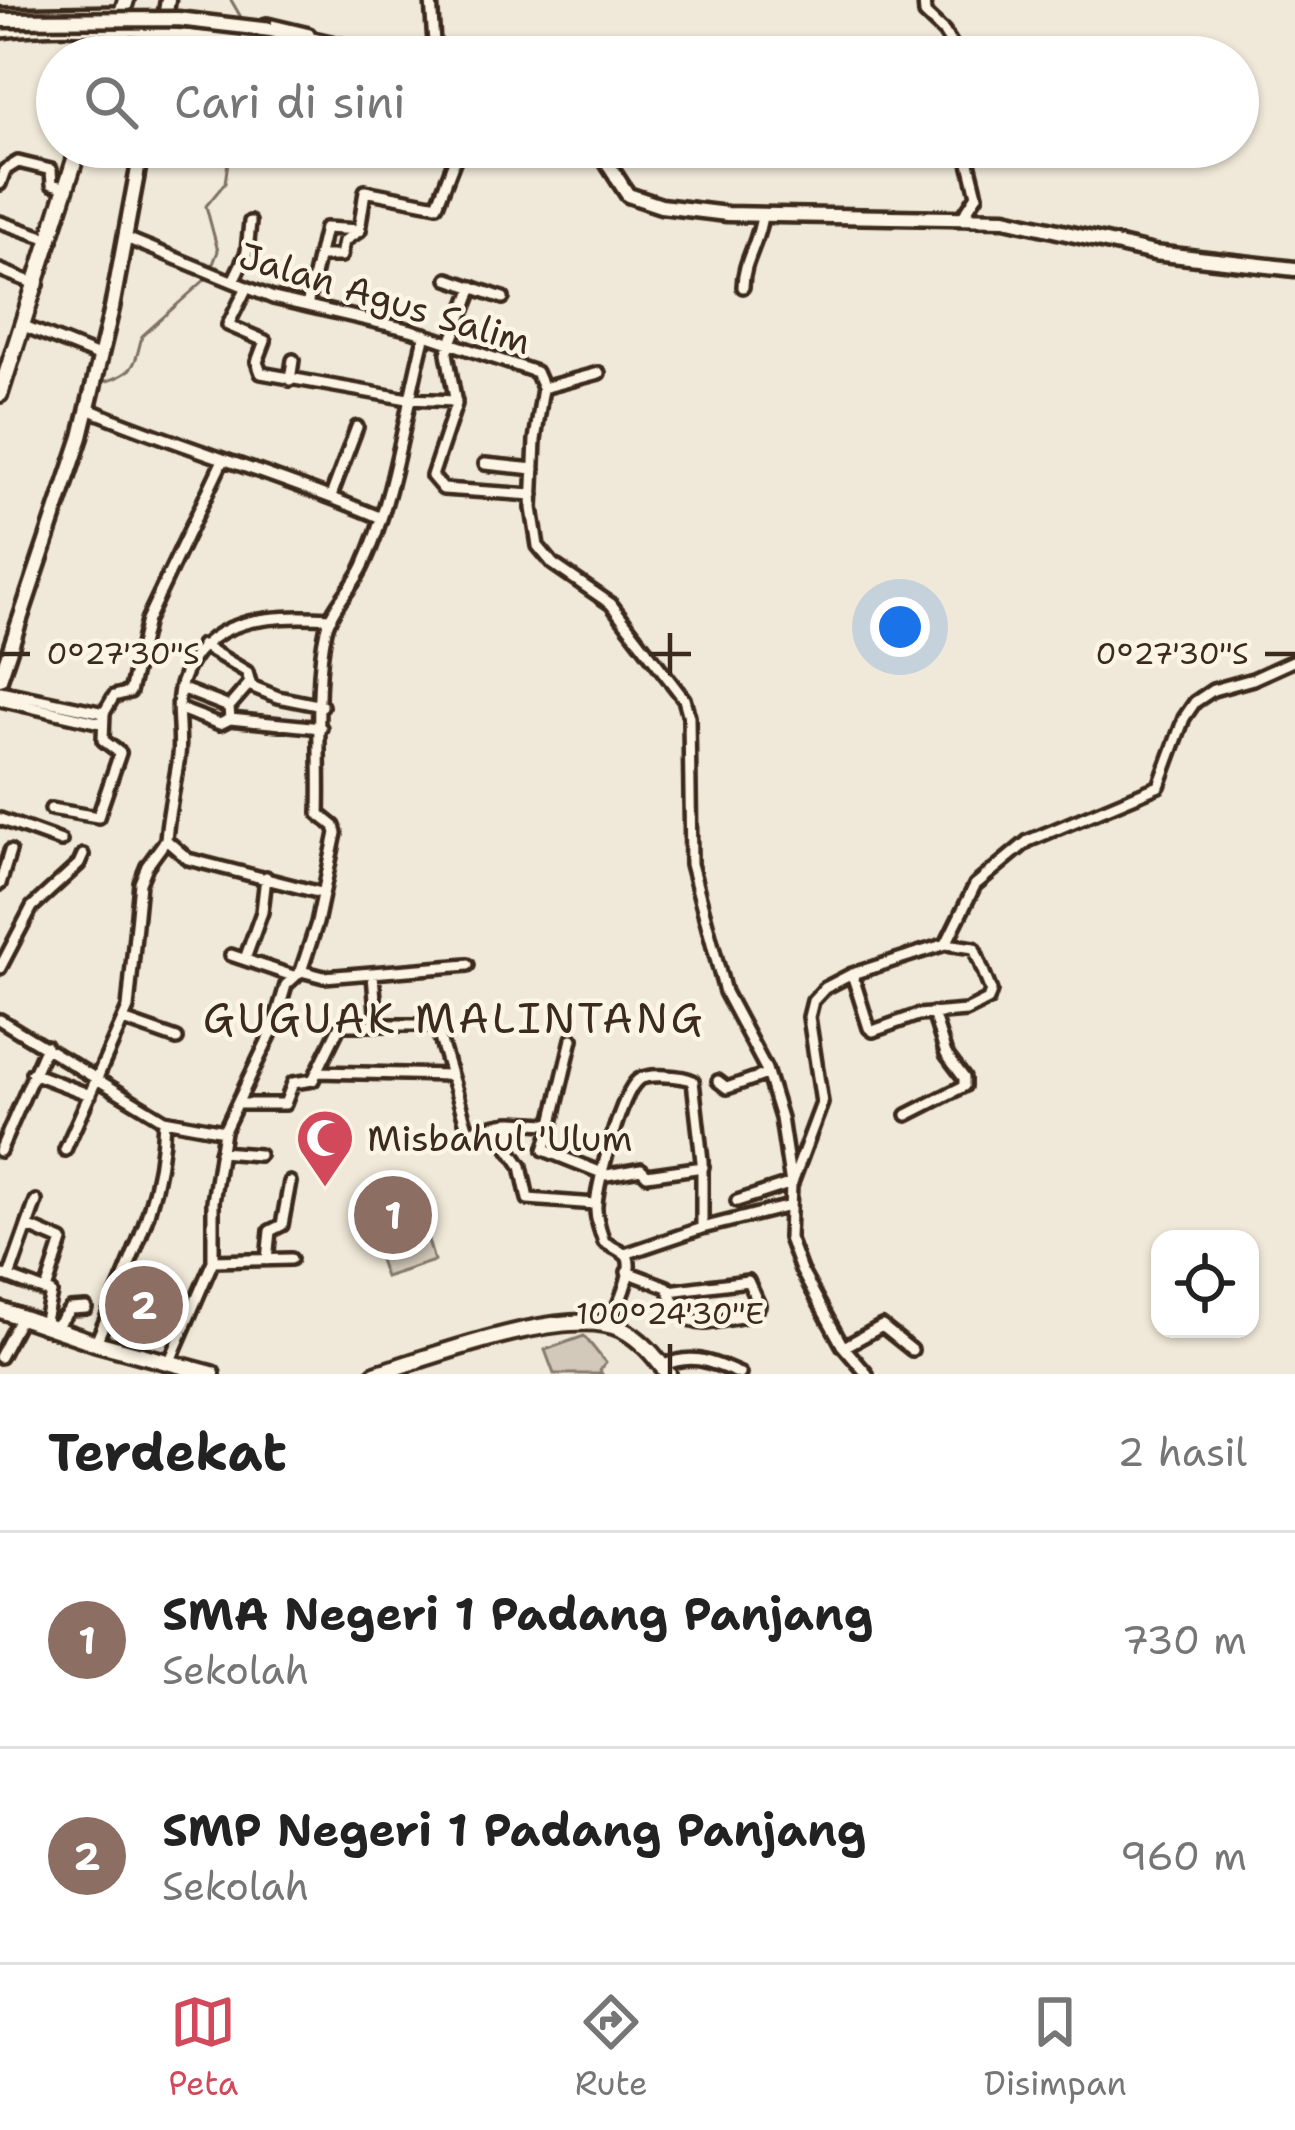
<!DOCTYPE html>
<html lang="id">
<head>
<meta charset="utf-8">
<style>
	body { margin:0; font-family:"Shantell Sans",sans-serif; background:#f6f6f6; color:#222 }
	.controls { position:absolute; right:36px; bottom:36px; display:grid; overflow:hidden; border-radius:24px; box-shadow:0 3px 9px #0004 }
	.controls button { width:108px; height:108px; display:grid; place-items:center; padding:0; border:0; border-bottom:3px solid #e0e0e0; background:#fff; color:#222; font:60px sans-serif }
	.you { position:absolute; left:900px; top:627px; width:42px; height:42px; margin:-30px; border:9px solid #fff; border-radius:50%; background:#1a73e8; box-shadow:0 0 0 18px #1a73e833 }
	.badge { display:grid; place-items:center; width:78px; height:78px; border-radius:50%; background:#d1495b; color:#fff; font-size:39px; font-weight:700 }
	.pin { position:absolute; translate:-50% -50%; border:6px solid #fff; box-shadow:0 3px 12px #0006 }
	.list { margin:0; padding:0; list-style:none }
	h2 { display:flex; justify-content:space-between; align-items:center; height:156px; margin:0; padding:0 48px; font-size:51px }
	h2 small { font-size:39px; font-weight:400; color:#767676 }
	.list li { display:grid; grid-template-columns:78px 1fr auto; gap:36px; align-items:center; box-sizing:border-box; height:216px; padding:0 48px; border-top:3px solid #e0e0e0 }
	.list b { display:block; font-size:45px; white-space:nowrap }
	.list p { margin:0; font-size:39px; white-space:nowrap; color:#767676 }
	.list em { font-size:39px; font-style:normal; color:#767676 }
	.icon { flex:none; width:66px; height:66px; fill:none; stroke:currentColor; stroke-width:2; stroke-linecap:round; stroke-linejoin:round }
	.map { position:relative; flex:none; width:1295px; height:1374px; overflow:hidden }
	.search { position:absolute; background:#fff; box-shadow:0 3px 9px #0004; left:36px; right:36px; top:36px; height:132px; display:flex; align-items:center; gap:30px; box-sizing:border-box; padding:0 42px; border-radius:66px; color:#767676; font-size:45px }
	.sheet { height:588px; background:#fff }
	nav { display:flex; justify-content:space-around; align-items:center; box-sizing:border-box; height:168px; border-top:3px solid #e0e0e0; background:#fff; font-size:33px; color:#767676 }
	nav a { display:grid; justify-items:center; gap:6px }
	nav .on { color:#d1495b }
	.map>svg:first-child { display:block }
	.green { fill:#d2c9ba; stroke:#867a6c; stroke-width:3 }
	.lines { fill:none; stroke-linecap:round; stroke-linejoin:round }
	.stream { stroke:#7e7163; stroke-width:3 }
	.minor-casing { stroke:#3b2a1e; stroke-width:18 }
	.major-casing { stroke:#3b2a1e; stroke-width:21 }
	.highway-casing { stroke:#3b2a1e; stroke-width:22 }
	.minor { stroke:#fcf5e5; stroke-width:9 }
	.major { stroke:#fcf5e5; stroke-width:12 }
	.highway { stroke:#fcf5e5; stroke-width:14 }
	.major-bridge-casing { stroke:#3b2a1e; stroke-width:21; stroke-linecap:butt }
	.major-bridge { stroke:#fcf5e5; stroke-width:12 }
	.ticks { fill:none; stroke:#3b2a1e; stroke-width:4.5 }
	.labels { text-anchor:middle; stroke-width:9; stroke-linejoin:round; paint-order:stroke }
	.street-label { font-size:36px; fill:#3b2a1e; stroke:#fcf5e5 }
	.poi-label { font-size:36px; fill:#3b2a1e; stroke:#fcf5e5; text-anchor:start }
	.quarter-label { font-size:42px; letter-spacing:3px; fill:#3b2a1e; stroke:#fcf5e5 }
	.ticks-label { font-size:30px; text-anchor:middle; fill:#3b2a1e; stroke:#fcf5e5; stroke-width:9; stroke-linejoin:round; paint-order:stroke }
</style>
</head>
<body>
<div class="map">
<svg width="1295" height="1374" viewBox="0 0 1295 1374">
	<rect width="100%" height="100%" fill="#f0e9d9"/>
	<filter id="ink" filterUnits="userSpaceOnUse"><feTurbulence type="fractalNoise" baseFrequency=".00833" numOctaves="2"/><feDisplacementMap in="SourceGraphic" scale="24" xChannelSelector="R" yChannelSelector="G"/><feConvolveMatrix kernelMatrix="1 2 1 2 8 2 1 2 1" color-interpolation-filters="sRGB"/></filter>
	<g filter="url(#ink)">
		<path class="green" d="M 418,1205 L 434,1261 L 385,1277 L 377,1254 L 410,1243 L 400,1211 Z
			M 584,1336 L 606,1363 L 600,1370 L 602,1374 L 554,1374 L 545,1350 Z"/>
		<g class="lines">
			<path class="stream" d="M 231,0 L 242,19
				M 259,43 L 259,57
				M 100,383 C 136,373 134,367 142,336 L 208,277 L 218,251 L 206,206 L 225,183 L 230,147"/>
			<defs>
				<path id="minor" d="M 431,0 L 435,57
					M 924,0 L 925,14 L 944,32 L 960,57
					M 0,14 L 122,12
					M 267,24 L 309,34
					M 0,32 C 104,19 208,43 312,43
					M 0,184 L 5,170 L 18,162 L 51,170 L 52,184 L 67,188
					M 962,218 L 977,195 L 965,147
					M 0,222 L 52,240
					M 126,238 L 273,298 L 411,330 L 536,372 L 543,388 L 535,440 L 532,508 L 538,546 L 553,564 L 611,604 L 684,699 L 689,717 L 691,864 L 725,992 L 766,1069 L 781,1118 L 791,1184 L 789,1238 L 801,1270 L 842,1345 L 867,1374
					M 320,256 L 341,256 L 344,241 L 359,231 L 365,191 L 437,205 L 455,159
					M 0,270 L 38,285
					M 448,279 L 503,298
					M 233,281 L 247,252 L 250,222
					M 247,287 L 228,325 L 265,341 L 257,362 L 261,373 L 408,399 L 456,401
					M 473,287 L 447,353 L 456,404 L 432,476 L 443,489 L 533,495
					M 743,287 C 743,260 760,242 762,214
					M 307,306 L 325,228 L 360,230
					M 24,326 L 101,357
					M 290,380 L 293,360
					M 543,388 L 599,373
					M 88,409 C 184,449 283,476 379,517
					M 485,464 L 534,469
					M 331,496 L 357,427
					M 202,645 L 247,672 L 251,686 L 278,697 L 322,706
					M 180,688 L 229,707 L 230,719 L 220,724 L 180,709
					M 0,691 L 104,713
					M 0,700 L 101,723
					M 229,707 L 249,684
					M 230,719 L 321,728
					M 51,809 L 98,817 L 120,753 L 103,740 L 104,713 L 114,696 L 130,692 L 147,620 L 222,462
					M 0,819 L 61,841
					M 0,884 L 10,851
					M 321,893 L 188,859 L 166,840 C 168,811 175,785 179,756 C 182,733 174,704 182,682 C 203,616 273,614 331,618
					M 231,955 L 293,976
					M 245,959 L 262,912 L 266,877
					M 0,968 L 32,907 L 79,864 L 83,855
					M 301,971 L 324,977 L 468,965
					M 852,974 L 869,1028 L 873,1031 L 918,1015 L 966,1011 L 988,1000 L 991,991 L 974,948 L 946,944
					M 373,975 L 377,1023
					M 0,1020 L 164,1120 L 224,1131 L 273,1029 L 286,985 L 301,971 L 317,923 L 336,833 L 334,826 L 319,814 C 321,759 314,682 326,630 C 332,606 353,588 363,566 C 396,494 405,409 425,334
					M 123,1020 L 177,1039
					M 317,1072 L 450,1075
					M 32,1073 L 90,1095
					M 718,1081 L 727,1088 L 767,1074
					M 237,1104 L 285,1104 L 293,1083 L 313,1080 L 340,1025 L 436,1025 L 468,1131 L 512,1122 L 548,1124 L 551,1129 L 544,1150 L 607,1175 L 641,1169 L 647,1175 L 703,1167
					M 907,1115 L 964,1086 L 964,1078 L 946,1054 L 933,1013
					M 509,1122 L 508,1147 L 521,1166 L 528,1199 L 596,1204
					M 551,1127 L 572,1039
					M 65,1150 L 128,1008 L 140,883 L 147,866 L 166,840
					M 0,1151 L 46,1046
					M 220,1152 L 259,1155
					M 737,1201 L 792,1183 L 822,1103 L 809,1017 L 813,1001 L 825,988 L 852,974 L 946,944 L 975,885 L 1028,841 L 1159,786 L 1184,718 L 1195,702 L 1213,690 L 1253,679 L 1295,660
					M 27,1226 L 62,1241 L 46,1290
					M 625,1254 L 702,1228 L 790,1206
					M 267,1260 L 270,1231 L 282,1225 L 290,1182
					M 213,1261 L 291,1259
					M 627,1272 L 667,1287 C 690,1338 703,1322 752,1315 L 759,1305 L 748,1281 L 669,1291
					M 0,1274 L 51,1293 L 44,1325
					M 9,1277 L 36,1201
					M 609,1325 C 615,1312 634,1273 628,1258 C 625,1252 610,1246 604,1242 C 600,1230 595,1217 596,1205 C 598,1182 621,1093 638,1080 C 649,1073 683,1076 693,1081 L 702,1161 L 702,1228
					M 54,1328 L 70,1309 L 86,1308
					M 96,1343 C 127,1266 162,1206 164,1120
					M 844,1347 L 882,1326 L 912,1350
					M 0,1357 L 21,1317
					M 169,1363 L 213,1261 L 213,1202 L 224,1131
					M 662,1366 C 693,1352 711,1362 740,1374"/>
				<path id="major" d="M 271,30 L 390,57
					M 158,57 L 168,0
					M 597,147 L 628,195 L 661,206 L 727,214 L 1005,219 L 1154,253 L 1295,269
					M 0,679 L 81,437 L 112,308 L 142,147"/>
				<path id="highway" d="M 108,57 L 126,0
					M 0,394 L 79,147
					M 0,1310 L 96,1343 L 212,1374
					M 375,1374 C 431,1357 569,1304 621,1329 C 641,1339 655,1356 668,1374"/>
			</defs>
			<use href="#minor" class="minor-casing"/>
			<use href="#major" class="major-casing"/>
			<use href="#highway" class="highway-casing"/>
			<use href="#minor" class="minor"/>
			<use href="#major" class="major"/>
			<use href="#highway" class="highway"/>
			<defs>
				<path id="major-bridge" d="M 0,20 L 178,19 L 271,30"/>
			</defs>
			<use href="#major-bridge" class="major-bridge-casing"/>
			<use href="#major-bridge" class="major-bridge"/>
		</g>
	</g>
	<path class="ticks" d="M 670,633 L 670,675M 0,654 L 30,654M 649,654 L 691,654M 1265,654 L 1295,654M 670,1344 L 670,1374"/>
	<defs>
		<symbol id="mosque-pin" viewBox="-11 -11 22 30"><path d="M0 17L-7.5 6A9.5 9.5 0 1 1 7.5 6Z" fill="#d1495b" stroke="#fcf5e5"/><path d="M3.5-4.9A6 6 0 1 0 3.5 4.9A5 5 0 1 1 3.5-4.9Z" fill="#fff"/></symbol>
	</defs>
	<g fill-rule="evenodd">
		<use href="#mosque-pin" x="292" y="1105" width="66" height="90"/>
	</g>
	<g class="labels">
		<g class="street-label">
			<text transform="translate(385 298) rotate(17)" y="13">Jalan Agus Salim</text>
		</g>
		<g class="poi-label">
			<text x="367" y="1151">Misbahul 'Ulum</text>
		</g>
		<g class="quarter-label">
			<text x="454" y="1033">GUGUAK MALINTANG</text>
		</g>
	</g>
	<g class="ticks-label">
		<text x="123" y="664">0°27'30"S</text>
		<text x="1172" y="664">0°27'30"S</text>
		<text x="670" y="1324">100°24'30"E</text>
	</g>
</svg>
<div class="controls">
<button><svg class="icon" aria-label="locate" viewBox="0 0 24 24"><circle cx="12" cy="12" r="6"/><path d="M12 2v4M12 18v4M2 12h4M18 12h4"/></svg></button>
</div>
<div class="you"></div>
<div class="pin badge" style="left:393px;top:1215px;background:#8d6e63">1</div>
<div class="pin badge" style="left:144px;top:1305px;background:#8d6e63">2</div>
<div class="search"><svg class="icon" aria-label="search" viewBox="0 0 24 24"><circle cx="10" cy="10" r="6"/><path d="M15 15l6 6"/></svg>Cari di sini</div>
</div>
<section class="sheet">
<h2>Terdekat<small>2 hasil</small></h2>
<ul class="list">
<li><span class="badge" style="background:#8d6e63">1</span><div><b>SMA Negeri 1 Padang Panjang</b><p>Sekolah</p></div><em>730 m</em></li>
<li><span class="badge" style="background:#8d6e63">2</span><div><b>SMP Negeri 1 Padang Panjang</b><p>Sekolah</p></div><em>960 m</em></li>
</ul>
</section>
<nav>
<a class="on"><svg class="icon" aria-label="map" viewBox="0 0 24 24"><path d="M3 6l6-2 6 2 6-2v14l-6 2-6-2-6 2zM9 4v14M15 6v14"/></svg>Peta</a>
<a><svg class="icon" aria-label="directions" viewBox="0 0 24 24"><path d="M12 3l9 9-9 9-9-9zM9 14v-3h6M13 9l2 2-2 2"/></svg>Rute</a>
<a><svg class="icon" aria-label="saved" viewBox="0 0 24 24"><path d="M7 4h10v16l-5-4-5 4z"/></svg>Disimpan</a>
</nav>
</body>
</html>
